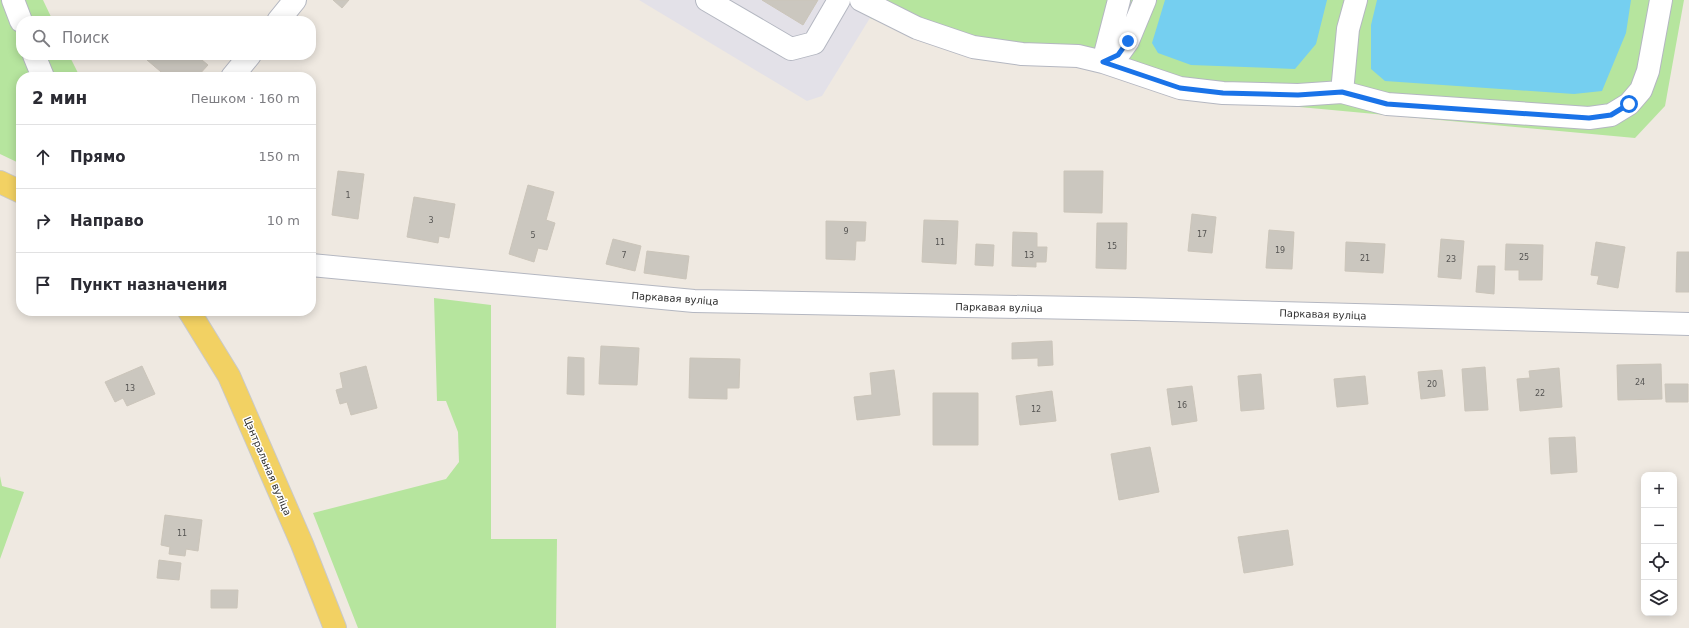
<!DOCTYPE html>
<html lang="ru">
<head>
<meta charset="utf-8">
<style>
	body { margin:0; font-family:"DejaVu Sans",sans-serif; background:#f7f7f7; color:#2b2b33 }
	.controls { position:absolute; right:12px; bottom:12px; display:grid; overflow:hidden; border-radius:8px; box-shadow:0 2px 10px #0003 }
	.controls button { width:36px; height:36px; display:grid; place-items:center; padding:0; border:0; border-bottom:1px solid #e1e1e2; background:#fff; color:#2b2b33; font:20px sans-serif }
	.stop { position:absolute; width:12px; height:12px; margin:-9px; border:3px solid #1a73e8; border-radius:50%; background:#fff }
	.stop.end { background:#1a73e8; border-color:#fff; box-shadow:0 1px 4px #0008 }
	.list { margin:0; padding:0; list-style:none }
	h2 { display:flex; justify-content:space-between; align-items:center; height:52px; margin:0; padding:0 16px; font-size:17px }
	h2 small { font-size:13px; font-weight:400; color:#7c7c81 }
	.list li { display:grid; grid-template-columns:26px 1fr auto; gap:12px; align-items:center; box-sizing:border-box; height:64px; padding:0 16px; border-top:1px solid #e1e1e2 }
	.list b { display:block; font-size:15px; white-space:nowrap }
	.list em { font-size:13px; font-style:normal; color:#7c7c81 }
	.icon { flex:none; width:22px; height:22px; fill:none; stroke:currentColor; stroke-width:2; stroke-linecap:round; stroke-linejoin:round }
	.map { position:relative; flex:none; width:1689px; height:628px; overflow:hidden }
	.search { position:absolute; background:#fff; box-shadow:0 2px 10px #0003; left:16px; top:16px; width:300px; height:44px; display:flex; align-items:center; gap:10px; box-sizing:border-box; padding:0 14px; border-radius:16px; color:#7c7c81; font-size:15px }
	.panel { position:absolute; background:#fff; box-shadow:0 2px 10px #0003; left:16px; top:72px; width:300px; height:244px; border-radius:16px }
	.map>svg:first-child { display:block }
	.industrial { fill:#e3e1e8 }
	.green { fill:#b6e59e }
	.water { fill:#75cff0 }
	.building { fill:#cbc7bf; stroke:#cbc5ba }
	.lines { fill:none; stroke-linecap:round; stroke-linejoin:round }
	.minor-casing { stroke:#b4b7c1; stroke-width:24 }
	.major-casing { stroke:#c9c9c9; stroke-width:24 }
	.minor { stroke:#fff; stroke-width:22 }
	.major { stroke:#f2d163; stroke-width:22 }
	.route { stroke:#1a73e8; stroke-width:5 }
	.labels { text-anchor:middle; stroke-width:3; stroke-linejoin:round; paint-order:stroke }
	.number-label { font-size:8px; fill:#555452 }
	.street-label { font-size:10px; fill:#2e2e2e; stroke:#fff }
</style>
</head>
<body>
<div class="map">
<svg width="1689" height="628" viewBox="0 0 1689 628">
	<rect width="100%" height="100%" fill="#efe9e1"/>
	<path class="industrial" d="M 639,0 L 881,0 L 822,96 L 807,101 Z"/>
	<path class="green" d="M 0,0 L 5,0 L 21,40 L 21,55 L 27,55 L 35,77 L 21,77 L 21,164 L 0,154 Z
		M 20,0 L 43,0 L 53,21 L 28,21 Z
		M 881,0 L 1684,0 L 1665,106 L 1635,138 L 1235,101 L 1075,65 L 981,60 L 870,18 Z
		M 42,55 L 69,55 L 80,77 L 50,77 Z
		M 434,298 L 491,305 L 491,539 L 557,539 L 556,628 L 358,628 L 313,513 L 446,479 L 459,462 L 458,432 L 446,401 L 437,401 Z
		M 0,476 L 2,486 L 24,492 L 0,559 Z"/>
	<path class="water" d="M 1165,0 L 1327,0 L 1316,44 L 1295,69 L 1191,65 L 1158,53 L 1152,43 Z
		M 1377,0 L 1631,0 L 1626,33 L 1602,91 L 1574,94 L 1385,81 L 1371,69 L 1371,25 Z"/>
	<path class="building" d="M 333,0 L 349,0 L 342,8 Z
		M 762,0 L 818,0 L 803,25 Z
		M 152,55 L 196,55 L 208,65 L 197,77 L 167,77 L 147,60 Z
		M 338,171 L 364,174 L 358,219 L 332,215 Z
		M 1064,171 L 1103,171 L 1102,213 L 1064,212 Z
		M 528,185 L 554,192 L 546,220 L 555,223 L 547,250 L 538,248 L 534,262 L 509,254 Z
		M 414,197 L 455,204 L 449,238 L 439,236 L 438,243 L 407,237 Z
		M 1192,214 L 1216,217 L 1212,253 L 1188,251 Z
		M 924,220 L 958,221 L 956,264 L 922,262 Z
		M 826,221 L 866,222 L 865,241 L 856,241 L 855,260 L 826,259 Z
		M 1097,223 L 1127,223 L 1126,269 L 1096,268 Z
		M 1269,230 L 1294,232 L 1292,269 L 1266,268 Z
		M 1013,232 L 1037,233 L 1037,247 L 1047,247 L 1046,262 L 1036,262 L 1036,267 L 1012,266 Z
		M 613,239 L 641,246 L 635,271 L 606,264 Z
		M 1441,239 L 1464,241 L 1461,279 L 1438,277 Z
		M 1346,242 L 1385,244 L 1383,273 L 1345,271 Z
		M 1596,242 L 1625,247 L 1618,288 L 1597,284 L 1599,276 L 1591,275 Z
		M 976,244 L 994,245 L 993,266 L 975,265 Z
		M 1506,244 L 1543,245 L 1542,280 L 1519,280 L 1519,270 L 1505,270 Z
		M 647,251 L 689,256 L 686,279 L 644,273 Z
		M 1677,252 L 1689,252 L 1689,292 L 1676,292 Z
		M 1478,266 L 1495,266 L 1494,294 L 1476,292 Z
		M 1052,341 L 1053,365 L 1038,366 L 1038,358 L 1012,359 L 1012,343 Z
		M 601,346 L 639,348 L 637,385 L 599,384 Z
		M 568,357 L 584,358 L 584,395 L 567,394 Z
		M 690,358 L 740,359 L 739,388 L 727,388 L 727,399 L 689,398 Z
		M 1661,364 L 1662,399 L 1618,400 L 1617,365 Z
		M 142,366 L 155,394 L 127,406 L 123,398 L 115,402 L 105,382 Z
		M 366,366 L 377,408 L 351,415 L 347,402 L 340,404 L 336,390 L 343,388 L 340,373 Z
		M 1485,367 L 1488,410 L 1465,411 L 1462,369 Z
		M 1559,368 L 1562,407 L 1520,411 L 1517,379 L 1530,378 L 1529,371 Z
		M 894,370 L 900,415 L 857,420 L 854,397 L 872,395 L 870,373 Z
		M 1442,370 L 1445,396 L 1421,399 L 1418,372 Z
		M 1261,374 L 1264,409 L 1241,411 L 1238,376 Z
		M 1365,376 L 1368,404 L 1337,407 L 1334,379 Z
		M 1665,384 L 1688,384 L 1688,402 L 1666,402 Z
		M 1192,386 L 1197,421 L 1172,425 L 1167,389 Z
		M 1052,391 L 1056,421 L 1020,425 L 1016,396 Z
		M 933,393 L 978,393 L 978,445 L 933,445 Z
		M 1575,437 L 1577,472 L 1551,474 L 1549,438 Z
		M 1150,447 L 1159,492 L 1119,500 L 1111,454 Z
		M 165,515 L 202,520 L 198,551 L 186,549 L 185,556 L 169,554 L 170,547 L 161,545 Z
		M 1288,530 L 1293,565 L 1244,573 L 1238,537 Z
		M 159,560 L 181,563 L 179,580 L 157,578 Z
		M 211,590 L 238,590 L 237,608 L 211,608 Z"/>
	<g class="lines">
		<defs>
			<path id="minor" d="M 13,0 L 21,21
				M 707,0 L 791,49 L 814,43 L 839,0
				M 861,0 L 917,28 L 973,47 L 1022,54 L 1078,56 L 1103,62 L 1180,88 L 1223,93 L 1298,95 L 1342,92 L 1387,104 L 1589,118 L 1611,115 L 1629,104 L 1641,90 L 1648,71 L 1661,0
				M 278,21 L 295,0
				M 34,55 L 43,77
				M 1103,62 L 1118,55 L 1128,41 L 1145,0
				M 1103,62 L 1119,0
				M 232,77 L 250,55
				M 1342,92 L 1348,29 L 1356,0
				M 311,265 L 694,301 L 1134,309 L 1689,324"/>
			<path id="major" d="M 0,182 L 21,192
				M 189,311 L 229,376 L 302,544 L 335,628"/>
		</defs>
		<use href="#minor" class="minor-casing"/>
		<use href="#major" class="major-casing"/>
		<use href="#minor" class="minor"/>
		<use href="#major" class="major"/>
	</g>
	<g class="lines">
		<path class="route" d="M 1128,41 L 1118,55 L 1103,62 L 1180,88 L 1223,93 L 1298,95 L 1342,92 L 1387,104 L 1589,118 L 1611,115 L 1629,104"/>
	</g>
	<g class="labels">
		<g class="number-label">
			<text x="348" y="198">1</text>
			<text x="431" y="223">3</text>
			<text x="846" y="234">9</text>
			<text x="1202" y="237">17</text>
			<text x="533" y="238">5</text>
			<text x="940" y="245">11</text>
			<text x="1112" y="249">15</text>
			<text x="1280" y="253">19</text>
			<text x="624" y="258">7</text>
			<text x="1029" y="258">13</text>
			<text x="1524" y="260">25</text>
			<text x="1365" y="261">21</text>
			<text x="1451" y="262">23</text>
			<text x="1640" y="385">24</text>
			<text x="1432" y="387">20</text>
			<text x="130" y="391">13</text>
			<text x="1540" y="396">22</text>
			<text x="1182" y="408">16</text>
			<text x="1036" y="412">12</text>
			<text x="182" y="536">11</text>
		</g>
		<g class="street-label">
			<text transform="translate(675 298) rotate(4)" y="4">Паркавая вуліца</text>
			<text transform="translate(999 307) rotate(1)" y="4">Паркавая вуліца</text>
			<text transform="translate(1323 314) rotate(2)" y="4">Паркавая вуліца</text>
			<text transform="translate(268 466) rotate(67)" y="4">Цэнтральная вуліца</text>
		</g>
	</g>
</svg>
<div class="controls">
<button>+</button>
<button>−</button>
<button><svg class="icon" aria-label="locate" viewBox="0 0 24 24"><circle cx="12" cy="12" r="6"/><path d="M12 2v4M12 18v4M2 12h4M18 12h4"/></svg></button>
<button><svg class="icon" aria-label="layers" viewBox="0 0 24 24"><path d="M12 4l9 5-9 5-9-5zM3 14l9 5 9-5"/></svg></button>
</div>
<div class="stop" style="left:1629px;top:104px"></div>
<div class="stop end" style="left:1128px;top:41px"></div>
<div class="search"><svg class="icon" aria-label="search" viewBox="0 0 24 24"><circle cx="10" cy="10" r="6"/><path d="M15 15l6 6"/></svg>Поиск</div>
<section class="panel">
<h2>2 мин<small>Пешком · 160 m</small></h2>
<ul class="list">
<li><svg class="icon" aria-label="ahead" viewBox="0 0 24 24"><path d="M12 20V5M6 11l6-6 6 6"/></svg><div><b>Прямо</b></div><em>150 m</em></li>
<li><svg class="icon" aria-label="right" viewBox="0 0 24 24"><path d="M7 20v-9h11M14 6l5 5-5 5"/></svg><div><b>Направо</b></div><em>10 m</em></li>
<li><svg class="icon" aria-label="arrive" viewBox="0 0 24 24"><path d="M6 21V4h12l-3 4 3 4H6"/></svg><div><b>Пункт назначения</b></div></li>
</ul>
</section>
</div>
</body>
</html>
